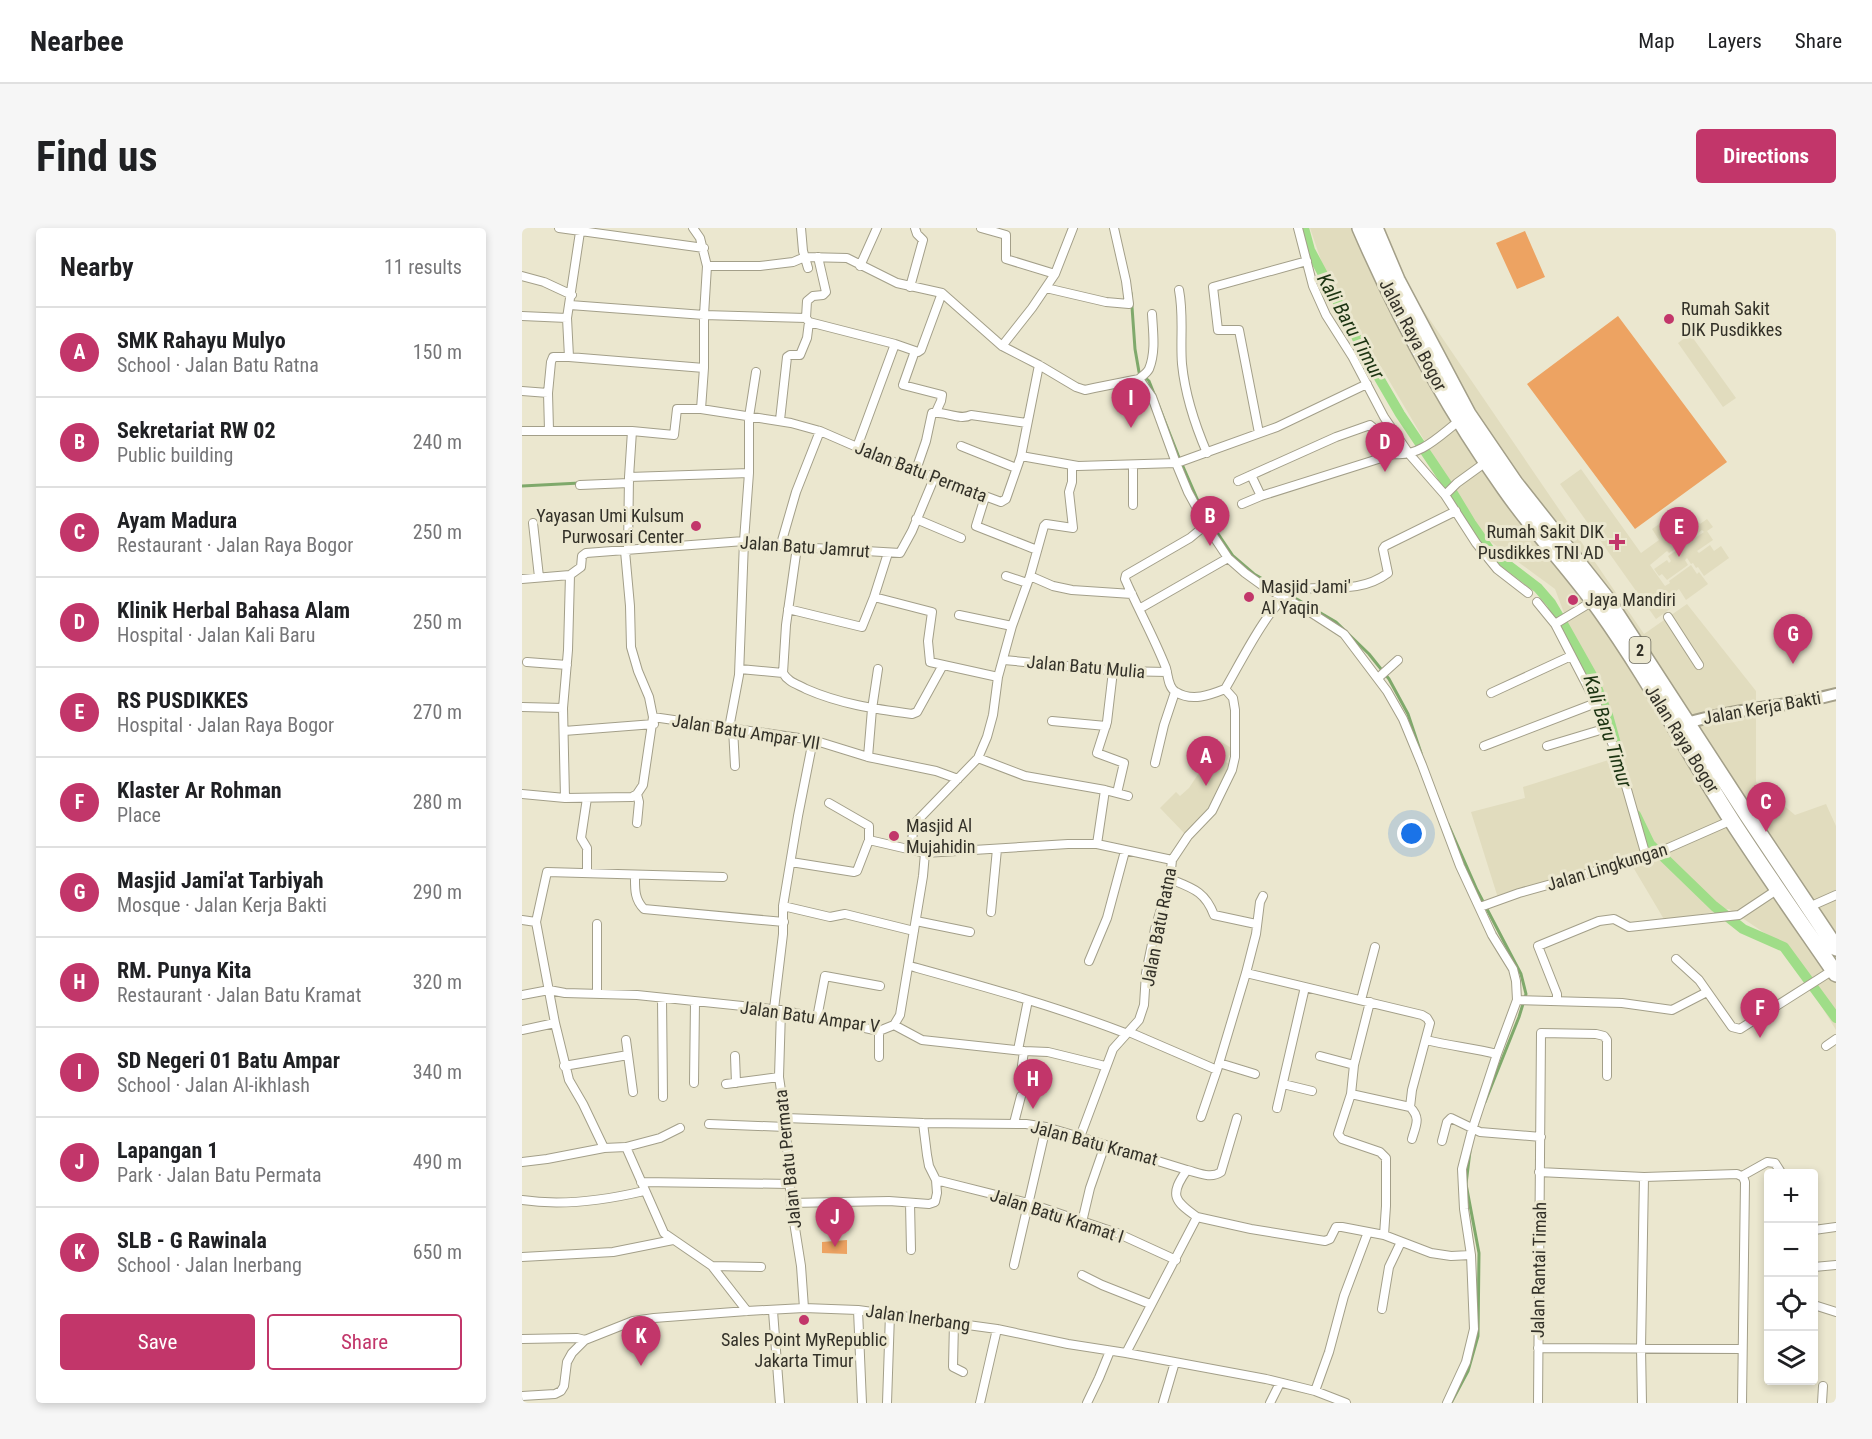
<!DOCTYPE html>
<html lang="en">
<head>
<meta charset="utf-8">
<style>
	body { margin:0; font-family:"Roboto Condensed",sans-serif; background:#f6f6f6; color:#202124 }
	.controls { position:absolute; right:18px; bottom:18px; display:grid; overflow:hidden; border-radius:6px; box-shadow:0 3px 9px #0003 }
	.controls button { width:54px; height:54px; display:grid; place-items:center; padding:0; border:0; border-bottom:2px solid #e0e0e0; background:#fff; color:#202124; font:30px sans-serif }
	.you { position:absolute; left:890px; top:606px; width:21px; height:21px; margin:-15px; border:4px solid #fff; border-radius:50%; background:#1a73e8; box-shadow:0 0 0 9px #1a73e833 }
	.badge { display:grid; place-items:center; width:39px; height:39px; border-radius:50%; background:#c2366a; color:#fff; font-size:20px; font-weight:700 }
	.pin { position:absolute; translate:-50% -50px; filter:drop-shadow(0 2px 3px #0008) }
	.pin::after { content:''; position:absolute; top:32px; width:21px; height:18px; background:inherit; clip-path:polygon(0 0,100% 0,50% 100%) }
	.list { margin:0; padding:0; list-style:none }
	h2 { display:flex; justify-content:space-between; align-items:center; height:78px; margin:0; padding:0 24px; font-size:26px }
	h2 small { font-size:20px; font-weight:400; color:#757577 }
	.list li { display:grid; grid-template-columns:39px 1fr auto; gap:18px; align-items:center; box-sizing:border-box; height:90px; padding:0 24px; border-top:2px solid #e0e0e0 }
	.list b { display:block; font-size:22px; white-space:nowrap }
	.list p { margin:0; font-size:20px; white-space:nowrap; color:#757577 }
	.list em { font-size:20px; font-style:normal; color:#757577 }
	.actions { display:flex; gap:12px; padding:18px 24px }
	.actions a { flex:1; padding:14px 0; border:2px solid #c2366a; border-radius:6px; text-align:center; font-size:21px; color:#c2366a }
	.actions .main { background:#c2366a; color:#fff }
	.icon { flex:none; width:33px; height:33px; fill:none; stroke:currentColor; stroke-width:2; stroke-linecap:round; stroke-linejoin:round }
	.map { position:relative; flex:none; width:1314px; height:1175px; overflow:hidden; border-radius:6px }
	header { display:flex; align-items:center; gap:36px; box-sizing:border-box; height:84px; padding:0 30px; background:#fff; border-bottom:2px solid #e0e0e0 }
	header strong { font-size:28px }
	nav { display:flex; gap:33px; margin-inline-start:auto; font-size:21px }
	.intro { display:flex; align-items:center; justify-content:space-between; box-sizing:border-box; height:144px; padding:0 36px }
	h1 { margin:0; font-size:42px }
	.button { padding:15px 27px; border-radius:6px; background:#c2366a; color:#fff; font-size:21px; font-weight:700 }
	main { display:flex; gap:36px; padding:0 36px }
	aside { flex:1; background:#fff; border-radius:6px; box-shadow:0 3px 9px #0003 }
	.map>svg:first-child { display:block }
	.built { fill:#e1dcbe }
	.green { fill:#eda362 }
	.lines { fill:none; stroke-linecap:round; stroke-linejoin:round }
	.stream { stroke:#7fa96b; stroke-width:3 }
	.canal { stroke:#9fdd88; stroke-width:10 }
	.street-casing { stroke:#a39f89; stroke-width:10 }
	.secondary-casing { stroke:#a39f89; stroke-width:14 }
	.highway-casing { stroke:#a39f89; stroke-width:18 }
	.street { stroke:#fff; stroke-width:8 }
	.secondary { stroke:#fff; stroke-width:10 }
	.highway { stroke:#fff; stroke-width:15 }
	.poi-dot { fill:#c2366a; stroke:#ebe7cf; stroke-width:2 }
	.labels { text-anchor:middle; stroke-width:6; stroke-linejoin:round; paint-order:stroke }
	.shield { fill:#ebe7cf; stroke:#6a685a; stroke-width:1.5 }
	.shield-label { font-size:16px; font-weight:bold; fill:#333128 }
	.poi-label { font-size:18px; fill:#333128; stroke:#ebe7cf; text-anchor:start }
	.street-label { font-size:18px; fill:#333128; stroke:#ebe7cf }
	.water-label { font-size:20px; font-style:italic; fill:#1b3311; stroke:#ebe7cf }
</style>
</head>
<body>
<header>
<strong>Nearbee</strong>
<nav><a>Map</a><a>Layers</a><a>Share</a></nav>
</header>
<div class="intro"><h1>Find us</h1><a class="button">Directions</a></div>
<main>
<aside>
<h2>Nearby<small>11 results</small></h2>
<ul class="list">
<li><span class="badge">A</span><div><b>SMK Rahayu Mulyo</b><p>School · Jalan Batu Ratna</p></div><em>150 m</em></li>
<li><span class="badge">B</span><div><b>Sekretariat RW 02</b><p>Public building</p></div><em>240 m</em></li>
<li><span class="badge">C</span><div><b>Ayam Madura</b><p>Restaurant · Jalan Raya Bogor</p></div><em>250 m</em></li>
<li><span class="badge">D</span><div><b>Klinik Herbal Bahasa Alam</b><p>Hospital · Jalan Kali Baru</p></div><em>250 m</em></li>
<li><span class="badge">E</span><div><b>RS PUSDIKKES</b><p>Hospital · Jalan Raya Bogor</p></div><em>270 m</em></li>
<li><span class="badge">F</span><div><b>Klaster Ar Rohman</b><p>Place</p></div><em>280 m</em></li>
<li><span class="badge">G</span><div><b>Masjid Jami'at Tarbiyah</b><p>Mosque · Jalan Kerja Bakti</p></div><em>290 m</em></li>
<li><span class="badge">H</span><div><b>RM. Punya Kita</b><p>Restaurant · Jalan Batu Kramat</p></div><em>320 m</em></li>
<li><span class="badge">I</span><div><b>SD Negeri 01 Batu Ampar</b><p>School · Jalan Al-ikhlash</p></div><em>340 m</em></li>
<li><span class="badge">J</span><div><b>Lapangan 1</b><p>Park · Jalan Batu Permata</p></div><em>490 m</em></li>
<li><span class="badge">K</span><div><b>SLB - G Rawinala</b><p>School · Jalan Inerbang</p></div><em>650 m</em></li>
</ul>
<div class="actions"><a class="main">Save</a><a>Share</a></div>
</aside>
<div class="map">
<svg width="1314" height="1175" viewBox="0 0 1314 1175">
	<rect width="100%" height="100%" fill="#ebe7cf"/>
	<path class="built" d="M 788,0 L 863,0 L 891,67 L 1122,406 L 1165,376 L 1234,463 L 1234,554 L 1273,587 L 1304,576 L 1314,598 L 1314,802 L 1263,719 L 1207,681 L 1143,693 L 1108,634 L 976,670 L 949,584 L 1003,570 L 1001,559 L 1096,529 L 1033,361 L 957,305 L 803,44 Z
		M 1168,106 L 1214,170 L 1201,179 L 1156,115 Z
		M 1059,241 L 1119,325 L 1137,312 L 1130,301 L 1143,292 L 1152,304 L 1173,289 L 1178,296 L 1185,291 L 1191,299 L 1185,303 L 1191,312 L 1175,323 L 1177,325 L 1188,317 L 1192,323 L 1199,318 L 1207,330 L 1182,348 L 1176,339 L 1174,340 L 1171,335 L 1169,336 L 1165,330 L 1163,332 L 1166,337 L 1145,352 L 1140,346 L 1137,348 L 1132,341 L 1145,332 L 1147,335 L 1149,333 L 1146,328 L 1182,304 L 1180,302 L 1147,325 L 1145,323 L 1128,337 L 1143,358 L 1148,355 L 1147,353 L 1169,337 L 1175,346 L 1177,344 L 1186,356 L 1164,372 L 1157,361 L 1149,367 L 1155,376 L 1134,391 L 1038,256 Z
		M 698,513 L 711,521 L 704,534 L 710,538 L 687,582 L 664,607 L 638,580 L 654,564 L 658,568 L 667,560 Z"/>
	<path class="green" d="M 1003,3 L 1023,49 L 995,61 L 974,15 Z
		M 1096,88 L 1205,234 L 1113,301 L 1005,156 Z
		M 325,1012 L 325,1026 L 300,1025 L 300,1014 Z"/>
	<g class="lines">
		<path class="stream" d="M 609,65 L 613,121 L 617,144 L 627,153 L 656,227 L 680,282 L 711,328 L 732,346 L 814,394 L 847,426 L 867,451 L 886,486 L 899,525
			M 0,258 L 58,255
			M 926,596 L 955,662 L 999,746 L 1004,766 L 997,789 L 963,874
			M 929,1175 L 946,1143 L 956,1108 L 957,1025 L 944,956 L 948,923"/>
		<path class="canal" d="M 782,0 L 788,22 L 846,131 L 878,186 L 929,262 L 949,295 L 970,325 L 1016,360 L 1029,375 L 1039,392 L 1071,449 L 1086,487 L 1096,523
			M 1114,587 L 1128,616 L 1192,678 L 1221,701 L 1262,719 L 1314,790"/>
		<defs>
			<path id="street" d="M 37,0 L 182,20
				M 171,0 L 178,10 L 185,38 L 182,87 L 182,140 L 179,181
				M 279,0 L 281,23 L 286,40
				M 459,0 L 484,7 L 484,31 L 533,46
				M 776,0 L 791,58 L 804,87 L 830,128 L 862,189 L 888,227 L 923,267 L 954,315 L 975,341 L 1006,365
				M 296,29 L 304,64 L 301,67 L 291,68 L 285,73 L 284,90 L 287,94 L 373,116 L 396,124 L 399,122 L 420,65
				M 185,38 L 238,38 L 271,34 L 283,29 L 325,30 L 375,55 L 420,65 L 480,118 L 517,137 L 554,159 L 563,162 L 572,160 L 617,151 C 620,148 625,145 627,141 C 634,124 631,104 630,86
				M 338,38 L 355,0
				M 0,48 L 22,54 L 50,67
				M 388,59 L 401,12 L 395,6 L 393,0
				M 524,60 L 584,74 L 607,76 L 604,53 L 592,0
				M 657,62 C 662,88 658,111 660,136 C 663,166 673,197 685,225
				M 48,77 L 182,87 L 284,90
				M 0,88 L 45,90
				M 480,118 L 510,80 L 533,46 L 551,0
				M 393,123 L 381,157 L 420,167 L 419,173 L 414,184
				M 47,129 L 45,90 L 58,4
				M 617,151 L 630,169 L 654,235 L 666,264 L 684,297 L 706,330 L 723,345 L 741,358 L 788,384 L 822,406 L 865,463 L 881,491 L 900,537 L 938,638 L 970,707 L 991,741 L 994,753 L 995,772 L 975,826 L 950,902 L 940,941 L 942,981 L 949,1027 L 952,1101 L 944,1134 L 925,1175
				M 0,163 L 26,165 L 29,134 L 31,129 L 47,129 L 182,140
				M 26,165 L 27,202
				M 258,192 L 265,129 L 268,127 L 278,127 L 285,110 L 287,94
				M 0,203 L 110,203 L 152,207 L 155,181 L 179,181 L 269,195 L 298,203 L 358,229 L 479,274 L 484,271 L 499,228 L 517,137
				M 737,205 L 717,102 L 696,102 L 691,59 L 785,33
				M 439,218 L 494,240
				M 335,219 L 373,116
				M 499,228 L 556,238 L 655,235 L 755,199 L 845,156
				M 611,238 L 611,277
				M 394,242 L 404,213 L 410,185 C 423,183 438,193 449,187 L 505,195
				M 729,247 L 739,268
				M 107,249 L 227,245
				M 716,253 L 814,209 L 848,197 L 866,212 L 872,226
				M 58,257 L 107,255
				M 923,267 L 935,255 L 964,234
				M 463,269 L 454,298 L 515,322
				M 720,276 L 739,268 L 872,226 C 898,229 917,208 937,193
				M 394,291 L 439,310
				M 11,295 L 17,349
				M 685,296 L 668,310 L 604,347 L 603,351 C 616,381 632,409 644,440 C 646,447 646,460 654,464 C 670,474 688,467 703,461
				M 259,316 L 274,264 L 298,203
				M 275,319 L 264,397 L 261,445 C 266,454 275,456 284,461 C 318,476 353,481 390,486 L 395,484 L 421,437
				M 103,323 L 108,378 L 109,419 L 116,443 L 127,469 L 131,489
				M 106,323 L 107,249 L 110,203
				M 484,348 L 505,355
				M 508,348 L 531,358 L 550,362 L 610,366
				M 0,351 L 48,347 L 59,339 L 60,328 L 64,325 L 222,313 L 275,319 L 378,325 L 390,303 L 413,248
				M 352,369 L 410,384 L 406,413 L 408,434 L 476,449
				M 1015,374 L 1033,396 L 1074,475 L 1096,530 L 1124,628
				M 266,381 L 340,399 L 352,369 L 366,325
				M 617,381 L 706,330
				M 437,387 L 490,398
				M 1146,389 L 1177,437
				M 1033,396 L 1071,373
				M 482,432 L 597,443 L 645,444
				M 5,434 L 45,437
				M 218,441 L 261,445
				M 591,443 L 585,494 L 575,525 L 602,535 L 595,565
				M 856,450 L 876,432
				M 703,461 C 717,438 748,373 772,363 C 780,360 791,360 800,360 C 824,360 846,360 866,345 L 861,321 L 863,318 L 934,283
				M 969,465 L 1049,428
				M 0,479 L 41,480
				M 530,493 L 584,498
				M 207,500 L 217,447 L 222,313 L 227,245 L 227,189 L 234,144
				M 211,500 L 213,538
				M 42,503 L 132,496
				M 962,518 L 1074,475
				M 1025,518 L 1085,500
				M 346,529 L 350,481 L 356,441
				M 456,530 L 503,548 L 583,562 L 606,568
				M 633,535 L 642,497 L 653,464
				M 0,566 L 43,570 L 110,569 L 115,566 L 121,557 L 131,489 L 291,512 L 346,529 L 414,543 L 436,551
				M 43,570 L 41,480 L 46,422 L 48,347
				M 307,575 L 347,598 L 347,612
				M 115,595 L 117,574 L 115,566
				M 575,616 L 583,562
				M 389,621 L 392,596 L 456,530 L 465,509 L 471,487 L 476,449 L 490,398 L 508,348 L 522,298 L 524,296 L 551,300 L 547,264 L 550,254 L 550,237
				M 403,625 L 546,616 L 575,616 L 650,632
				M 65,645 L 65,620 L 59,610 L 65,570
				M 113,647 C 113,660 112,671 122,681 L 262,694
				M 648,651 C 670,660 683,663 692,687 L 734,696
				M 261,678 L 308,689 L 323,686 L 392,703
				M 958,679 L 997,665 L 1058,648 L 1144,621 L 1210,592
				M 1287,679 L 1314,667
				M 469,684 L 475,621
				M 0,692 L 14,694 L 33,795 L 47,852 L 61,876 L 82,920 L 104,919 L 142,1005 L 190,1038 L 225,1083
				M 394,693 L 448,704
				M 14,694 L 25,644 L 201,649
				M 75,696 L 75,766
				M 1154,731 L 1177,752 L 1210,799 L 1218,801 L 1311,742
				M 567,733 L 585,690 L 603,623
				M 388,738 C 460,758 533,778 603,805
				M 724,745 L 900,787 L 905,790 L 908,795 L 890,862 L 888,879 L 829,866
				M 0,767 L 27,762 L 43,765 L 115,767 L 259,782 L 357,803 L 372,797 L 378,787 L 401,648 L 403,625 L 347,612 L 335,643 L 332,644 L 269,634
				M 140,770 L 141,869
				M 839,772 L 853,719
				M 995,772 L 1100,775 L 1150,782 L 1185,764
				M 1035,773 L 1035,766 L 1016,718 L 1077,693 L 1092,691 L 1107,699 L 1217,687 L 1256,661
				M 848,774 L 832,837 L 829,866 L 816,906 L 820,911 L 858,924 L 864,930 L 864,978 L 862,1007
				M 252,781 L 261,706 L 261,678 L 276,588 L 291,512
				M 259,782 L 257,849 L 263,890 L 269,975 L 279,1038 L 282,1080
				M 295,790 L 303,748 L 358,758
				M 372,797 L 400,812 L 502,823 L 526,824 L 583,838
				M 0,802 L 33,795
				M 607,804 L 695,842
				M 104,812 L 111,864
				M 904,812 C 928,818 951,820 975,826
				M 1304,818 L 1314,811
				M 496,822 L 506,772
				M 213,828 L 214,855
				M 798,828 L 832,837
				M 357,829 L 357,803
				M 697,835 L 733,846
				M 42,838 L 106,827
				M 498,852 L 502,823
				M 172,855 L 173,774
				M 204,856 L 257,849
				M 761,856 L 790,863
				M 888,879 C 899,890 894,897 890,911
				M 755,880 L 783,759
				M 679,889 L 695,842 L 724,745 L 734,706 L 738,674 L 741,668
				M 263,890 L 401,895 L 504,896 L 524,899 L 558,909 L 665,942 C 647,967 652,973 675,989 L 604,1125
				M 401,895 L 405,927 L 407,938 L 414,952 L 506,975 L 595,1005 L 654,1032
				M 492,895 L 499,868
				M 187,896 L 264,899
				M 558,909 L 591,821 L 617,792 L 622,777 L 624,745 L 633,701 L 648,651 L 650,632 L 666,608 L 690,583 L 710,542 L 713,529 L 713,482 L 711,470 L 703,461
				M 920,913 L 925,894 L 929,890 L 958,904 L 1019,909
				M 104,919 L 138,910 L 158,900
				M 0,934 L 25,931 L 82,920
				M 665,942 C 677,945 689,951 699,944 L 715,890
				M 1017,944 L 1122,949 L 1215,946 L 1221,949 L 1223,954 L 1220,1175
				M 1220,948 L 1245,934 L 1253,935 L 1260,946
				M 119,954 L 268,956
				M 0,972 C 38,978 84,972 122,963
				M 269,975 L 367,973 L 407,976 L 413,974 L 415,965 L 414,952
				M 388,975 L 389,1022
				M 675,989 L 729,1001 L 803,1013 L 808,1011 L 814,999 L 820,999 L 862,1007 L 909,1025 L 929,1028 L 949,1027
				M 560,994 L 568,960 L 583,917
				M 1292,1002 L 1314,999
				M 0,1029 L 91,1024 L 151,1012
				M 492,1037 L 524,899
				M 190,1038 L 239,1039
				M 1292,1039 L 1314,1037
				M 560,1047 L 580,1057 L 628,1076
				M 1292,1077 L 1314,1084
				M 860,1081 L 867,1039 L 879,1014
				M 336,1082 L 340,1175
				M 251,1083 L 258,1175
				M 432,1094 L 431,1139 L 441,1144
				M 0,1111 L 55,1110 L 63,1112
				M 1016,1120 L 1220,1121
				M 793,1163 L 807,1124 L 822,1068 L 846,1004
				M 0,1168 L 33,1166 L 39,1163 L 42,1158 L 45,1134 L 50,1125 L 63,1112 L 111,1093 L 132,1090 L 225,1083 L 282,1080 L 336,1082 L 475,1101 L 546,1116 L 604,1125 L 744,1151 L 793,1163 L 824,1175
				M 365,1175 L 368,1086
				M 458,1175 L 475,1101
				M 565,1175 L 577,1150 L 588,1123
				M 641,1175 L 653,1134
				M 748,1175 L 758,1155
				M 1016,1175 L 1019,805 L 1074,806 L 1082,808 L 1085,812 L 1085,848
				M 1120,1175 L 1119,1120 L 1122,949
				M 1300,1175 L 1301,1158"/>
			<path id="secondary" d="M 1165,495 C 1214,480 1265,479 1314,466"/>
			<path id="highway" d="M 838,0 C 878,92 925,179 983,261 C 1012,303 1048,340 1078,382 C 1126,449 1165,523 1210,593 C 1243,644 1279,695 1314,746
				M 853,0 L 875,52 L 946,186 L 993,255 L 1084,370 L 1225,587 L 1314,720"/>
		</defs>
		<use href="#street" class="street-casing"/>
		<use href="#secondary" class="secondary-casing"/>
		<use href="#highway" class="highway-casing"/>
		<use href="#street" class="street"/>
		<use href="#secondary" class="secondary"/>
		<use href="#highway" class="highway"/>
	</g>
	<g class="poi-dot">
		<circle cx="1147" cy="91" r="6"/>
		<circle cx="174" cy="298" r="6"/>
		<path d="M1092 305h6v6h6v6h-6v6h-6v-6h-6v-6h6z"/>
		<circle cx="727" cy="369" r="6"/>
		<circle cx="1051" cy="372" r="6"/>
		<circle cx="372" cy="608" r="6"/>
		<circle cx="282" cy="1092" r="6"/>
	</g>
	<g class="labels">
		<rect class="shield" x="1107.5" y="409" width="21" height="26" rx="4.5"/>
		<g class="shield-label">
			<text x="1118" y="428">2</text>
		</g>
		<g class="poi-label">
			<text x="1159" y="87">Rumah Sakit<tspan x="1159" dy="21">DIK Pusdikkes</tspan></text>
			<text x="162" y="294" text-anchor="end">Yayasan Umi Kulsum<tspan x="162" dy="21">Purwosari Center</tspan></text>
			<text x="1082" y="310" text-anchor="end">Rumah Sakit DIK<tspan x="1082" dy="21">Pusdikkes TNI AD</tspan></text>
			<text x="739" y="365">Masjid Jami'<tspan x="739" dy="21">Al Yaqin</tspan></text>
			<text x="1063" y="378">Jaya Mandiri</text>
			<text x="384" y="604">Masjid Al<tspan x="384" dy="21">Mujahidin</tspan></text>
			<text x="282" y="1118" text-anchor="middle">Sales Point MyRepublic<tspan x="282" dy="21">Jakarta Timur</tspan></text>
		</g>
		<g class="street-label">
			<text transform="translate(891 107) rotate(62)" y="6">Jalan Raya Bogor</text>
			<text transform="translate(399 244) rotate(21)" y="6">Jalan Batu Permata</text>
			<text transform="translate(283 319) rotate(4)" y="6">Jalan Batu Jamrut</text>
			<text transform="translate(564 439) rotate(5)" y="6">Jalan Batu Mulia</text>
			<text transform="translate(1240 480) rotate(-10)" y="6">Jalan Kerja Bakti</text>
			<text transform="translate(224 504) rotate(9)" y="6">Jalan Batu Ampar VII</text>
			<text transform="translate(1160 511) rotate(58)" y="6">Jalan Raya Bogor</text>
			<text transform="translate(1085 639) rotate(-17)" y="6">Jalan Lingkungan</text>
			<text transform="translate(637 699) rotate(-79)" y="6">Jalan Batu Ratna</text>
			<text transform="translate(288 789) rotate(8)" y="6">Jalan Batu Ampar V</text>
			<text transform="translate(572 915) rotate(15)" y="6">Jalan Batu Kramat</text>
			<text transform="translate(266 931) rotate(-96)" y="6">Jalan Batu Permata</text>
			<text transform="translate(535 988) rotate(18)" y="6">Jalan Batu Kramat I</text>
			<text transform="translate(1017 1042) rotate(-89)" y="6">Jalan Rantai Timah</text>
			<text transform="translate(396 1090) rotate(8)" y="6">Jalan Inerbang</text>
		</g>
		<g class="water-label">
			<text transform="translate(829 98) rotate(61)" y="7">Kali Baru Timur</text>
			<text transform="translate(1086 503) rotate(72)" y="7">Kali Baru Timur</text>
		</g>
	</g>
</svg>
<div class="controls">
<button>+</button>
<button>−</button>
<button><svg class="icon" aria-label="locate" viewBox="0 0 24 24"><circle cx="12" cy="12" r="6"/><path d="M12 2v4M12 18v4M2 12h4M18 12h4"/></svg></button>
<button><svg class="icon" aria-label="layers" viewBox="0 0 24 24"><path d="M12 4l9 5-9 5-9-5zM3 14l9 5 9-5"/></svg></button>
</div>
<div class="you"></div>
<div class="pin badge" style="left:684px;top:558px">A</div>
<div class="pin badge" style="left:688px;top:318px">B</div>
<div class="pin badge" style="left:1244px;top:604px">C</div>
<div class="pin badge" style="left:863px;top:244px">D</div>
<div class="pin badge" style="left:1157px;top:329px">E</div>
<div class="pin badge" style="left:1238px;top:810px">F</div>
<div class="pin badge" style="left:1271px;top:436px">G</div>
<div class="pin badge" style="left:511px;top:881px">H</div>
<div class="pin badge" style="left:609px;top:200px">I</div>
<div class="pin badge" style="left:313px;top:1019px">J</div>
<div class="pin badge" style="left:119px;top:1138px">K</div>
</div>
</main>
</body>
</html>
